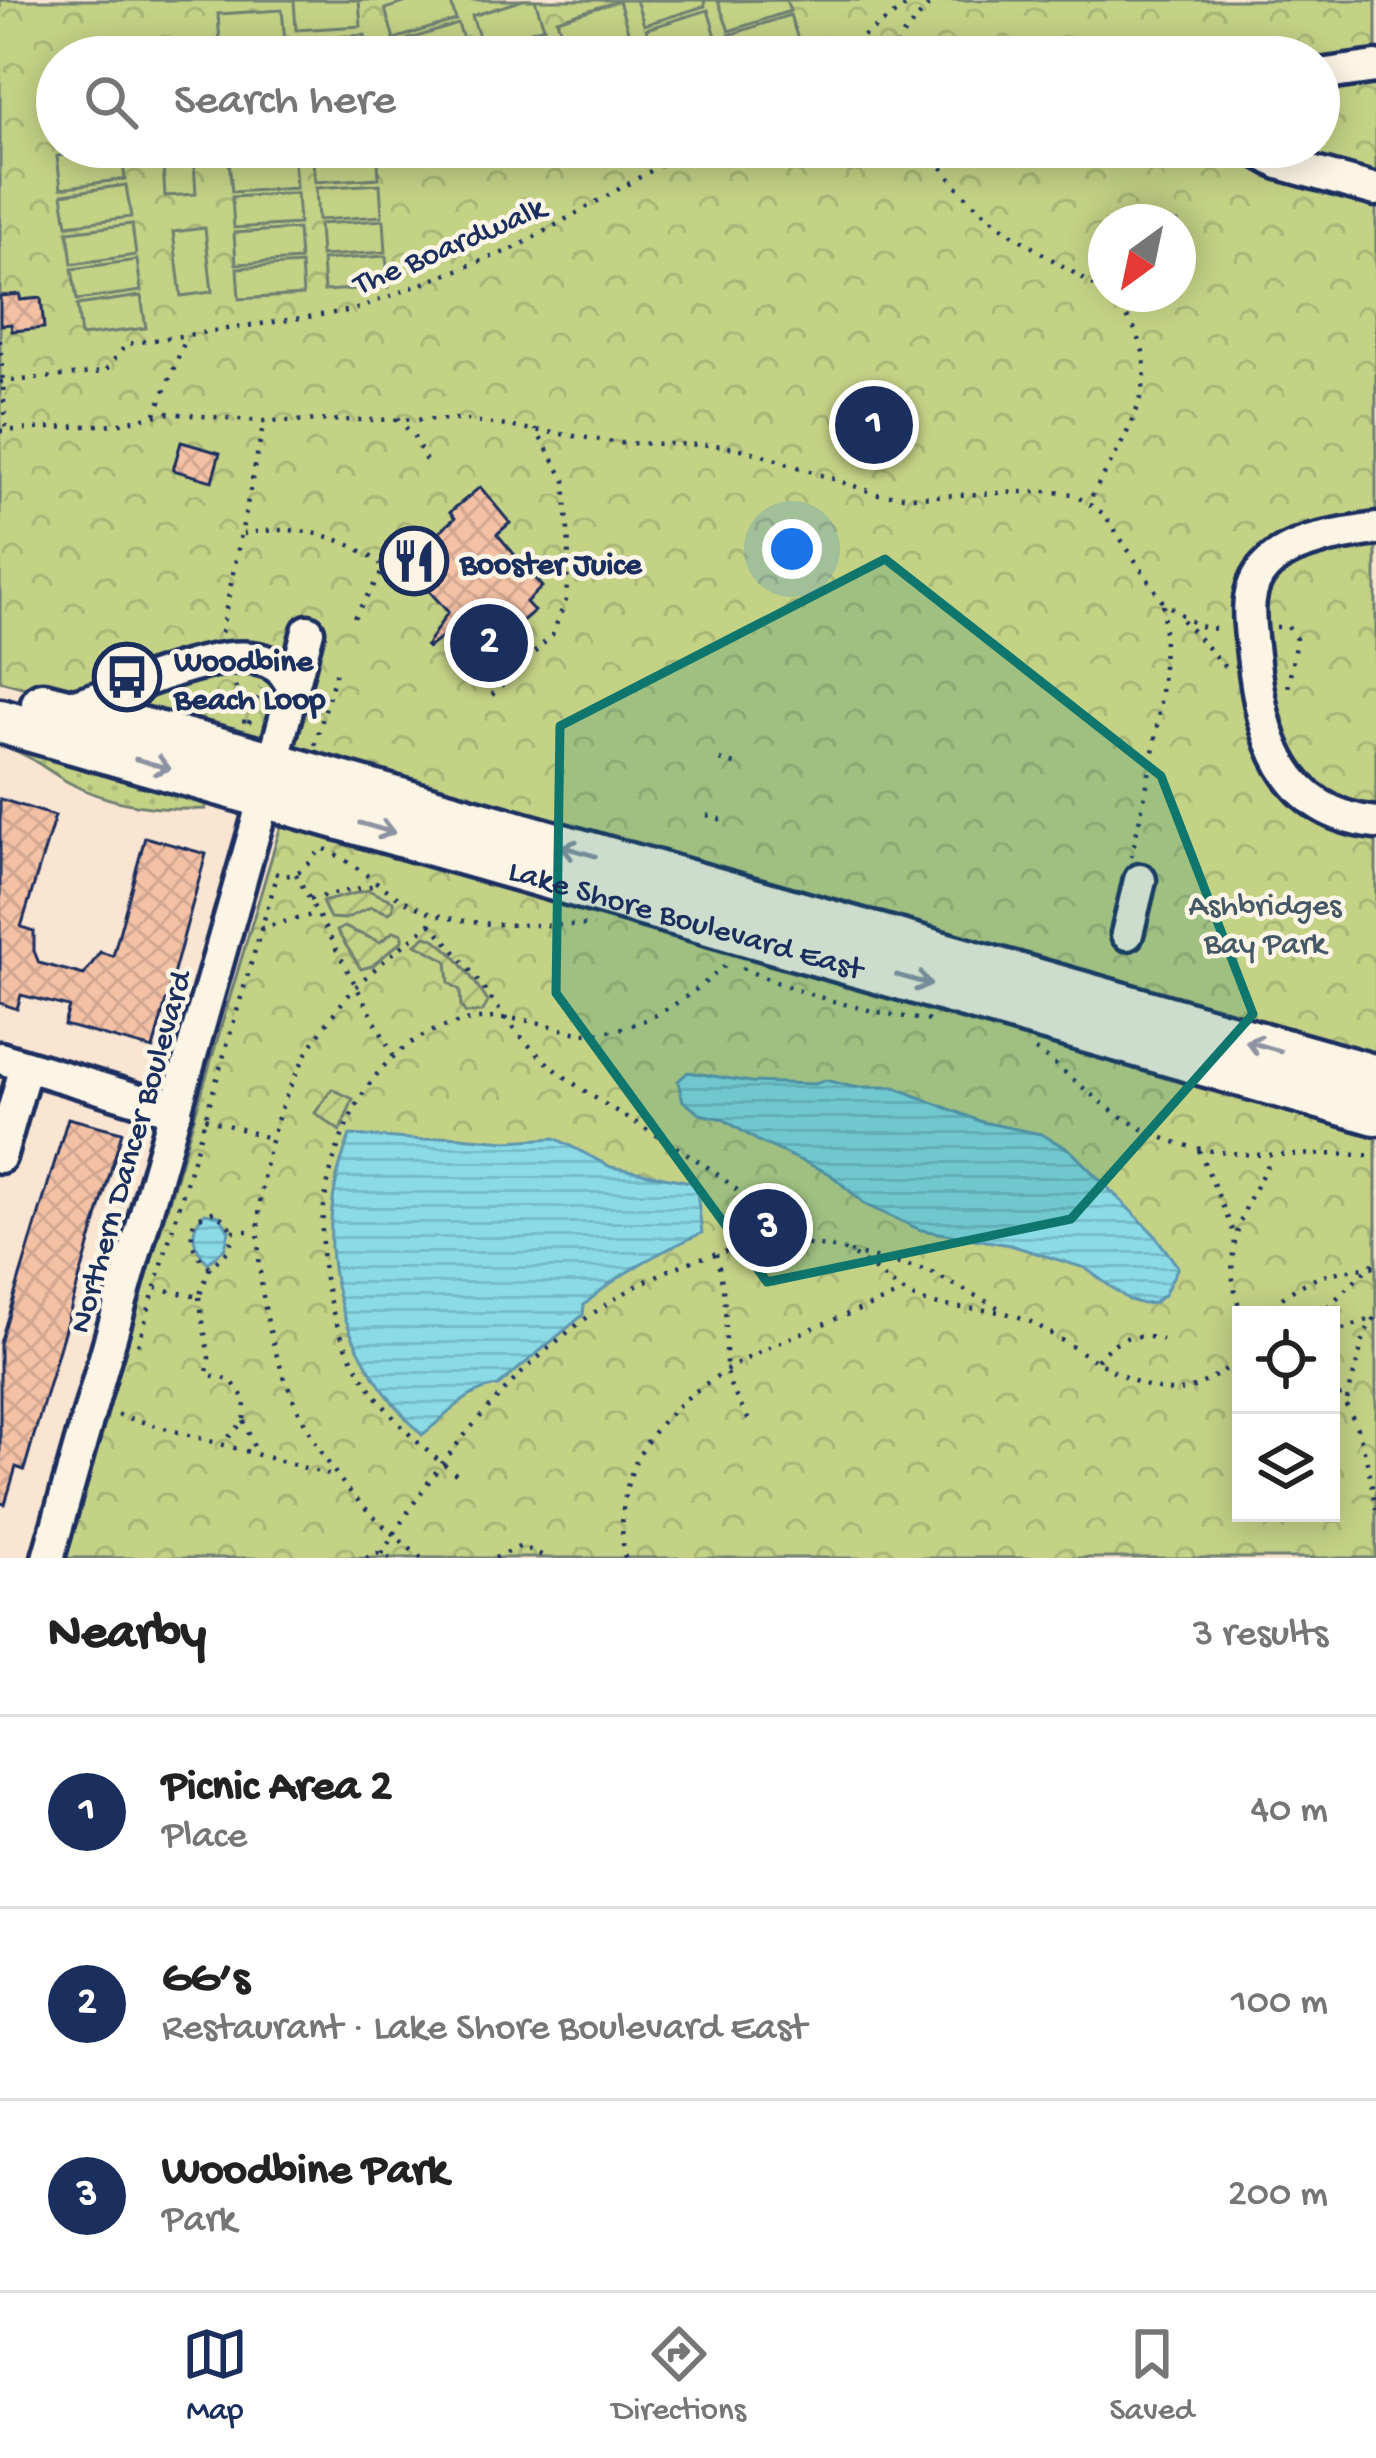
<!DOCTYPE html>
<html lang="en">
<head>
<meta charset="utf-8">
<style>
	body { margin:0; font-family:"Gochi Hand",sans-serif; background:#f6f6f6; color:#222 }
	.controls { position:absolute; right:36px; bottom:36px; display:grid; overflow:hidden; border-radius:0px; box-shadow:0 6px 30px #0003 }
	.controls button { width:108px; height:108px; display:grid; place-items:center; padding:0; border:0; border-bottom:3px solid #e0e0e0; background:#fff; color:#222; font:60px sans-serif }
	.compass { position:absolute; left:1088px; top:204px; width:108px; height:108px; border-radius:50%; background:#fff; box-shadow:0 6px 30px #0003; rotate:213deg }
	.you { position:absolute; left:792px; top:549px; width:42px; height:42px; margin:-30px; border:9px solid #fff; border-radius:50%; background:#1a73e8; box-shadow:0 0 0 18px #1a73e833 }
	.badge { display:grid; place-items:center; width:78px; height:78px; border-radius:50%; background:#1b2f5e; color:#fff; font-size:39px; font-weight:700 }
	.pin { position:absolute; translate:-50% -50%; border:6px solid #fff; box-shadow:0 3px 12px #0006 }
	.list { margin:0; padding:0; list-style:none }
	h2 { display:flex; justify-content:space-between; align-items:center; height:156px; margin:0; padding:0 48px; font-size:51px }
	h2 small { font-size:39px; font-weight:400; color:#767676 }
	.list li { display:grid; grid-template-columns:78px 1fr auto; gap:36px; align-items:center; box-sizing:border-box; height:192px; padding:0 48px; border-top:3px solid #e0e0e0 }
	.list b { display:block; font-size:45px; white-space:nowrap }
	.list p { margin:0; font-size:39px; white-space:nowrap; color:#767676 }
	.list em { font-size:39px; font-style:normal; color:#767676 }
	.icon { flex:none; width:66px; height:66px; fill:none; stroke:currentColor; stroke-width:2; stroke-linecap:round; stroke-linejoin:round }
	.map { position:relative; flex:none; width:1376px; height:1558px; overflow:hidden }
	.search { position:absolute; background:#fff; box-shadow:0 6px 30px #0003; left:36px; right:36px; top:36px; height:132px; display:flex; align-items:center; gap:30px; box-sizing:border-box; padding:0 42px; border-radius:66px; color:#767676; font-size:45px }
	.sheet { height:732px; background:#fff }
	nav { display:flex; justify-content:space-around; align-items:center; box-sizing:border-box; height:168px; border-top:3px solid #e0e0e0; background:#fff; font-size:33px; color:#767676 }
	nav a { display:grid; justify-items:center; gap:6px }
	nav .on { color:#1b2f5e }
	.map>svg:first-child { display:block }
	.grass { fill:url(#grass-dots); stroke:#708072; stroke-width:3 }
	.park { fill:url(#park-crowns); stroke:#708072; stroke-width:3; fill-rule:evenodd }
	.garden { fill:url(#garden-furrows); stroke:#708072; stroke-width:3 }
	.pitch { fill:#c4d286; stroke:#708072; stroke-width:3 }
	.water { fill:url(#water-rules); stroke:#5e96b0; stroke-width:3 }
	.building { fill:url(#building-cross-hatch); stroke:#1b2f5e; stroke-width:3 }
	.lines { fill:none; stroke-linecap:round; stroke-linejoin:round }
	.minor-casing { stroke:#1b2f5e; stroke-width:39 }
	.highway-casing { stroke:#1b2f5e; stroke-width:51 }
	.path { stroke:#1b2f5e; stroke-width:4.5; stroke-dasharray:3 9; stroke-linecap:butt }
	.minor { stroke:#fcf5e5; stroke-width:30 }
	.highway { stroke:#fcf5e5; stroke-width:42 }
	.oneway { stroke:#8c92a2 }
	.marked { fill:#0f766e; fill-opacity:0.2; stroke:#0f766e; stroke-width:9; stroke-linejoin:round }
	.labels { text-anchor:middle; stroke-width:9; stroke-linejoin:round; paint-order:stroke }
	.street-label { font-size:33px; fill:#1b2f5e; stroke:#fcf5e5 }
	.poi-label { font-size:33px; font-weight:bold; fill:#1b2f5e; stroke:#fcf5e5; text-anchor:start }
	.park-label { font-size:33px; fill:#455868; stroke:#fcf5e5 }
</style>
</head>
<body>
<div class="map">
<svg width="1376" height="1558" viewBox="0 0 1376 1558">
	<defs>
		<pattern id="grass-dots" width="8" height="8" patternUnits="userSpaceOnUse" patternTransform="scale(3)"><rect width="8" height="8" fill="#c4d286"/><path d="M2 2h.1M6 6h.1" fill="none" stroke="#a8b576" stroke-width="1.8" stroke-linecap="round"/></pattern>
		<pattern id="park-crowns" width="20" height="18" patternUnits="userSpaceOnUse" patternTransform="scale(3)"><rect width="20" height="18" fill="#c4d286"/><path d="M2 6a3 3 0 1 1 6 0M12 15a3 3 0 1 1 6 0" fill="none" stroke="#a8b576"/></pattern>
		<pattern id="garden-furrows" width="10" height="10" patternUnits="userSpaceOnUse" patternTransform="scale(3)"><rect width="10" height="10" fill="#c4d286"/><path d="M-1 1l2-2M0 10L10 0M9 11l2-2" fill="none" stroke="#a8b576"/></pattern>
		<pattern id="water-rules" width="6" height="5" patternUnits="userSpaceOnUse" patternTransform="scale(3)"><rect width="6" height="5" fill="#8adbe6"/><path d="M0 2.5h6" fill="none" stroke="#76bcc8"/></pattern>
		<pattern id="building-cross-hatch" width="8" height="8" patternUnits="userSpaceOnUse" patternTransform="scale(3)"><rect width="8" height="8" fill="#f4c1a4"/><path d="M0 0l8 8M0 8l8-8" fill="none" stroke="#d1a690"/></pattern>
	</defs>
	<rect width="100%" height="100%" fill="#fae5d2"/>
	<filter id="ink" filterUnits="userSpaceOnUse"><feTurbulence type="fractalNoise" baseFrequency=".00833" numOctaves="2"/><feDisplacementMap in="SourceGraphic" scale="24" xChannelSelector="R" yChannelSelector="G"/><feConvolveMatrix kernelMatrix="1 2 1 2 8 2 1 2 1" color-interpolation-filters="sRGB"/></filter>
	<g filter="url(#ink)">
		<path class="grass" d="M 0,738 L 206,800 L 205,809 C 156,811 109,805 66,781 C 44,768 25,752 0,745 Z"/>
		<path class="park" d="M 0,0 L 1376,0 L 1376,1065 L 753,882 L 551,818 L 519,823 L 0,681 ZM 57,57 L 1319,57 L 1319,147 L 57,147 ZM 1106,222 L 1178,222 L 1178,294 L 1106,294 Z
			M 282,822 L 1376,1132 L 1376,1558 L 63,1558 ZM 1241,1315 L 1331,1315 L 1331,1513 L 1241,1513 Z"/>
		<path class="garden" d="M 368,890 L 393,901 L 393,910 L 389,913 L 371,907 L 345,919 L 330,918 L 322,902 Z
			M 344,927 L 380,942 L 394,931 L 402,934 L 402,941 L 372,966 L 361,969 L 337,931 Z
			M 426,936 C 450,942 474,981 488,1002 L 482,1012 L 466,1013 L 461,1007 L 460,990 L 449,983 L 447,961 L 416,944 Z
			M 332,1089 L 353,1099 L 340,1131 L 315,1113 Z"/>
		<path class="pitch" d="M 294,0 L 359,0 L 361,26 L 296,30 Z
			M 413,0 L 450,0 L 456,20 L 394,39 L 385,9 Z
			M 523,0 L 535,0 L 544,27 L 482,46 L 472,16 Z
			M 636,0 L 704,0 L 705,6 L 644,25 Z
			M 786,0 L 790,11 L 729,31 L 718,1 Z
			M 619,1 L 628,31 L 567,50 L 557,20 Z
			M 282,10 L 285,41 L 220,45 L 218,14 Z
			M 708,10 L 717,40 L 655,57 L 646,29 Z
			M 790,15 L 800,45 L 763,57 L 736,57 L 729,35 Z
			M 458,24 L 468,54 L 401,57 L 397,43 Z
			M 546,31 L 555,57 L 487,57 L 485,50 Z
			M 365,35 L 367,57 L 302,57 L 301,39 Z
			M 162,147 L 193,147 L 196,194 L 165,196 Z
			M 377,147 L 379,178 L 315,182 L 312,151 Z
			M 121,148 L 125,179 L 61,188 L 57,156 Z
			M 294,156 L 296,188 L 232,192 L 229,160 Z
			M 380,184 L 382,216 L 318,220 L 316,188 Z
			M 126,185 L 131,217 L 67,225 L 62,194 Z
			M 297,193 L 299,224 L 234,228 L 232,197 Z
			M 384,220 L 386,252 L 321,256 L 319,224 Z
			M 132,224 L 136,255 L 72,264 L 68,232 Z
			M 205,228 L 212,292 L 181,296 L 173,232 Z
			M 298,229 L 300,260 L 236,264 L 234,233 Z
			M 386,256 L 389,287 L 324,291 L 322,260 Z
			M 137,260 L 141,291 L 77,300 L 72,269 Z
			M 301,264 L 303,295 L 239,299 L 237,268 Z
			M 141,296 L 146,328 L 81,336 L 77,305 Z"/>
		<path class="water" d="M 688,1072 L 751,1082 L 814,1084 L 826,1080 L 853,1087 L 894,1087 L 982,1122 L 1041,1134 L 1070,1150 L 1154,1234 L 1178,1267 L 1164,1295 L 1154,1303 L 1143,1304 L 1129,1300 L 1085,1268 L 1010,1245 L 921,1230 L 866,1205 L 830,1174 L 758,1141 L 723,1119 L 700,1114 L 683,1101 L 678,1081 Z
			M 350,1135 L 424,1140 L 447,1136 L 507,1141 L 555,1138 L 611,1167 L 696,1183 L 702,1233 C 658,1253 620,1272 584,1305 L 583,1315 L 498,1386 C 465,1390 448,1416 422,1435 C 338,1352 307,1247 350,1135 Z
			M 205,1213 L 220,1216 L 229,1231 L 225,1248 L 208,1263 C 193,1248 187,1229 205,1213 Z"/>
		<path class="building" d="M 20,294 L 20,300 L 41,298 L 44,328 L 12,331 L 11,324 L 0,325 L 0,296 Z
			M 859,404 L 896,415 L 888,445 L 851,435 Z
			M 181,442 L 220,453 L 212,481 L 173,470 Z
			M 480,487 L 510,523 L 497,534 L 542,587 L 526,602 L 534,611 L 501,639 L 500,651 L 483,650 L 461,622 L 428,648 L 426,646 L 448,612 L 421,582 L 417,586 L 400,566 L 455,518 L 450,512 Z
			M 0,799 L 55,816 L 21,927 L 34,931 L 34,951 L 39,963 L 84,975 L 100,952 L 113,956 L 145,837 L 206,854 L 153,1049 L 64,1025 L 69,1007 L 21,995 L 17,1009 L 0,1003 Z
			M 68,1118 L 122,1132 L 24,1470 L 16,1467 L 5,1504 L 0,1503 L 0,1343 Z"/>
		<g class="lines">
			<defs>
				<path id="minor" d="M 1319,75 L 1376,67
					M 1251,147 L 1279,163 L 1376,190
					M 1376,529 C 1340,535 1291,539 1265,567 C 1242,591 1250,625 1253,655 C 1262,735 1281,813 1376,823
					M 65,707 C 118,700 268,611 293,690
					M 1127,934 L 1140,880
					M 0,1058 L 176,1111
					M 0,1157 L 26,1066
					M 48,1558 L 257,823 L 308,631"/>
				<g id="highway">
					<path d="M 43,704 L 231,752 L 1376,1077"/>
					<path id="s1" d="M 0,721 L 1376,1113"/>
				</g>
			</defs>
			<use href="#minor" class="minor-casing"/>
			<use href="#highway" class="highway-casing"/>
			<path class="path" d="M 834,57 L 915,0
				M 893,57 L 901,37 L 934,0
				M 929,147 C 972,222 1035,245 1103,292 C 1184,360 1129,428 1089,501
				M 0,340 L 6,430
				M 0,382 L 104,372 L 127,344 L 354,310 L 515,248 L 693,147
				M 155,414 L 187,336
				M 398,418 L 414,437 L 427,463
				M 0,431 L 116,424 L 167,413 L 264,421 L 460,419 L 621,443 L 715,445 L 747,450 L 878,494 L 915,497 L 1044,491 L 1073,494 L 1104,514 L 1163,602 L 1198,626 L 1223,630
				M 243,534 C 294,524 339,533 380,563 L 382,572 L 350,624
				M 1182,620 L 1227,669
				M 1276,627 L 1288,627 L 1296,639 L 1287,695
				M 221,633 L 264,421
				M 235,686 L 245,707 L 244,726
				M 492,695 L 552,635 L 566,600 L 569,547 L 565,480 L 535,429
				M 249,723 L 260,688
				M 315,745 L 337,668
				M 720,760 L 743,766
				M 707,815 L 726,821
				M 325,849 C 359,865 385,893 419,908 C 473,932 536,922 594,926
				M 1131,857 C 1151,772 1168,690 1163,602
				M 275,873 C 296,882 310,863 322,847
				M 296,874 L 393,1055
				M 310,899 L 380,884
				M 430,924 C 472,964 499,1019 542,1058 C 604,1114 686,1142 747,1199 C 760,1211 768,1229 777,1245
				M 260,928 L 316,914
				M 742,968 C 805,996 864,1012 932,1021
				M 1035,1050 C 1071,1074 1100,1107 1139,1127 C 1219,1169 1292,1149 1376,1156
				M 205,1118 L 272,1139
				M 1199,1150 L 1234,1233
				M 850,1252 L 928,1271 L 1001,1309
				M 716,1254 C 727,1298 726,1324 726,1368 C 726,1384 742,1406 749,1421
				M 210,1267 C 192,1254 188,1238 195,1219 L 215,1211 L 234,1231
				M 156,1288 L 199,1297 L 210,1267 L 229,1250 L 234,1231 L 256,1231
				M 199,1297 L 209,1358 L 207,1375 L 231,1380 L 245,1400 L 244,1421 L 223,1443
				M 1243,1315 C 1217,1259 1243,1206 1272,1158
				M 1265,1315 C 1295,1280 1331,1270 1376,1267
				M 1319,1315 L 1376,1261
				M 1331,1333 L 1371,1319
				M 138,1345 L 277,876
				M 1097,1360 C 1117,1337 1132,1331 1162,1340
				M 1331,1386 C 1362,1417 1368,1467 1376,1510
				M 1347,1400 L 1365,1333 L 1376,1315
				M 118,1415 L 337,1477
				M 244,1421 L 257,1455
				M 456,1474 C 345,1392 290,1274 341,1139 C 359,1092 386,1052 433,1031 C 469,1016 502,1015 540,1023 C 555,1026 569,1033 585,1033 C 642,1033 689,998 729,962
				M 382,1554 C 469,1404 643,1211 838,1249 C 866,1255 891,1291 923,1301 C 958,1312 995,1305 1029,1321 C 1067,1340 1142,1400 1185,1390 C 1204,1385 1224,1370 1241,1360
				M 366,1558 L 377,1553 L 390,1558
				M 421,1558 C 391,1532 359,1506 336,1474 C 231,1327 229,1128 353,990 C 375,966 405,945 430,924 L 432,913
				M 495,1558 L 521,1546 L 548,1558
				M 625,1558 C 597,1395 782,1341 900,1294"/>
			<use href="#minor" class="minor"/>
			<use href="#highway" class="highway"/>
		</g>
		<defs><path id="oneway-shaft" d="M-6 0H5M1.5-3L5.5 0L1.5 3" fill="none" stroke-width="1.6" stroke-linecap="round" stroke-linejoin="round" transform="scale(3)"/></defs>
		<g class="oneway">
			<use href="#oneway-shaft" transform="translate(153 764) rotate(16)"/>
			<use href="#oneway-shaft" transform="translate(377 828) rotate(16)"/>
			<use href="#oneway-shaft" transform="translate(578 851) rotate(-164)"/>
			<use href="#oneway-shaft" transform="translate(914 980) rotate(16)"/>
			<use href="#oneway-shaft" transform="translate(1263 1046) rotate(-164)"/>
		</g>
	</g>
	<path class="marked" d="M 885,559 L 1161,776 L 1253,1014 L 1071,1219 L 767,1282 L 556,993 L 560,726 Z"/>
	<defs>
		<symbol id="restaurant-ring" viewBox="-11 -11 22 22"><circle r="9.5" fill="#fcf5e5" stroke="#1b2f5e" stroke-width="1.5"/><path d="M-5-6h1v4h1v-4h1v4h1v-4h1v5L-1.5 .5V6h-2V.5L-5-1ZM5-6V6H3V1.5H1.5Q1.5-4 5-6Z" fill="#1b2f5e"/></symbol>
		<symbol id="bus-ring" viewBox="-11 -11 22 22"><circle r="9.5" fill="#fcf5e5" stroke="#1b2f5e" stroke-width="1.5"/><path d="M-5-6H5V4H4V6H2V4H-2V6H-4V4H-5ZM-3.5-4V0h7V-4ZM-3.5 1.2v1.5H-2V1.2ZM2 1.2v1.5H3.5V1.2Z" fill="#1b2f5e"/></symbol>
	</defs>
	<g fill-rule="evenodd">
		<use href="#restaurant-ring" x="376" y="523" width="76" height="76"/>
		<use href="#bus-ring" x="89" y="639" width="76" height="76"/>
	</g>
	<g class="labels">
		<g class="street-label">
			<text transform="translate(448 243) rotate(-23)" y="12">The Boardwalk</text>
			<text dy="12" stroke="none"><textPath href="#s1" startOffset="714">Lake Shore Boulevard East</textPath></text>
			<text transform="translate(127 1151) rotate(-74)" y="12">Northern Dancer Boulevard</text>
		</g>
		<g class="poi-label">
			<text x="460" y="573">Booster Juice</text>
			<text x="174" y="670">Woodbine<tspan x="174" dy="38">Beach Loop</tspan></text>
		</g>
		<g class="park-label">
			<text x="1265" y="914">Ashbridges<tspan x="1265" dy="38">Bay Park</tspan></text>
		</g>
	</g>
</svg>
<div class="controls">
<button><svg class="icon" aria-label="locate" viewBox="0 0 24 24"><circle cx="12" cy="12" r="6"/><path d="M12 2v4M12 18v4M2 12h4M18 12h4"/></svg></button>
<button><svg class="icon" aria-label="layers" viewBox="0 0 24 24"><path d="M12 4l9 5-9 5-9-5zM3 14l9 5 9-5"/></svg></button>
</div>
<svg class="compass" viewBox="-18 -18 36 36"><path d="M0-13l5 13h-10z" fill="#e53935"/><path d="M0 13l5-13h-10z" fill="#767676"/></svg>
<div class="you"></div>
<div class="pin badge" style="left:874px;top:425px">1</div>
<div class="pin badge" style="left:489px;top:643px">2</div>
<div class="pin badge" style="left:768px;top:1228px">3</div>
<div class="search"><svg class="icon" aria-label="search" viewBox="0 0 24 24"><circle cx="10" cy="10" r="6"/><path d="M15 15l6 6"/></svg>Search here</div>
</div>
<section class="sheet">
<h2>Nearby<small>3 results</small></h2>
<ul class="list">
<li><span class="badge">1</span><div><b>Picnic Area 2</b><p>Place</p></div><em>40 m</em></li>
<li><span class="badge">2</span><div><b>GG’s</b><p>Restaurant · Lake Shore Boulevard East</p></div><em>100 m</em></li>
<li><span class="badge">3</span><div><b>Woodbine Park</b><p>Park</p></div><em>200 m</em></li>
</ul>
</section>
<nav>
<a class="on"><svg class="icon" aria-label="map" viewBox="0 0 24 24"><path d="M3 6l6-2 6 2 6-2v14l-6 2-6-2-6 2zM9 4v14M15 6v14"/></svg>Map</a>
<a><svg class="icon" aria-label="directions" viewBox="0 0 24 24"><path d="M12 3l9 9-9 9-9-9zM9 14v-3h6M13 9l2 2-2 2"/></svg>Directions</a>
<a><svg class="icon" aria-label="saved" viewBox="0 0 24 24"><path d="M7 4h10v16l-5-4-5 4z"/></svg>Saved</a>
</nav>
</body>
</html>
